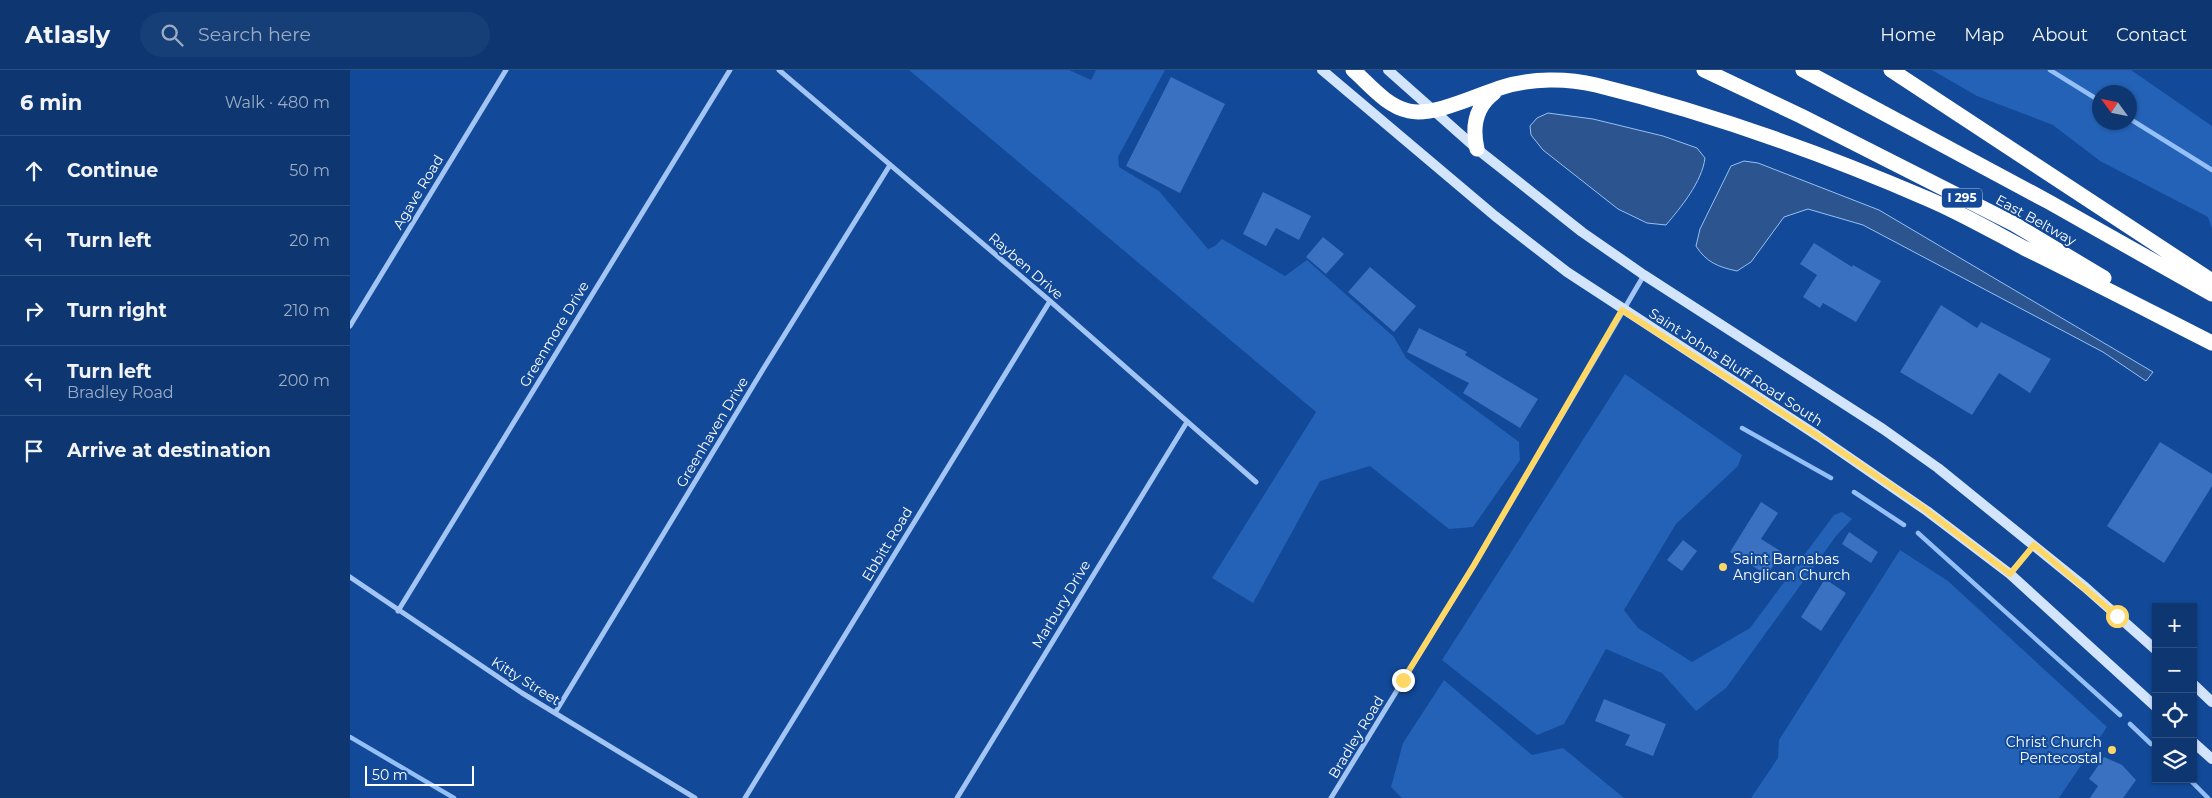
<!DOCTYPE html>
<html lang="en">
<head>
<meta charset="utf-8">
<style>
	body { margin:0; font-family:Montserrat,sans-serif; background:#173f77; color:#f1f3f6 }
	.controls { position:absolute; right:15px; bottom:15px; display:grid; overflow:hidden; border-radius:0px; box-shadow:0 1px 4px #0004 }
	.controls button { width:45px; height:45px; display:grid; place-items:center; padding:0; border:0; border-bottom:1px solid #2e5184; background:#0e3772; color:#f1f3f6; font:25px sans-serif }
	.compass { position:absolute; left:1742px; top:15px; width:45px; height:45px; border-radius:50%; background:#0e3772; box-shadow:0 1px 4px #0004; rotate:303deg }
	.scale { position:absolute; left:15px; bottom:12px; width:109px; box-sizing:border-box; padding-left:5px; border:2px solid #fff; border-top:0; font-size:14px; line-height:18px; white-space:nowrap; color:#fff; -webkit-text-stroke:4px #124998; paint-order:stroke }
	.stop { position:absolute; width:15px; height:15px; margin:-11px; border:4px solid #ffd766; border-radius:50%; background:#fff }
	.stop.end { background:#ffd766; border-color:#fff; box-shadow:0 1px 5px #0008 }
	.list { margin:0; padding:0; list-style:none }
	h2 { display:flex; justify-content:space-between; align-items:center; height:65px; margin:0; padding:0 20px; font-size:21px }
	h2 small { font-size:16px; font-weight:400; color:#9bacc4 }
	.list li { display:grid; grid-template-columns:32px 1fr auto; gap:15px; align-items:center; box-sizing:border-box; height:70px; padding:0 20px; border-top:1px solid #2e5184 }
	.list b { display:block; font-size:19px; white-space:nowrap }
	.list p { margin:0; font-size:16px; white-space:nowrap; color:#9bacc4 }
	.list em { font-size:16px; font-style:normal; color:#9bacc4 }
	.icon { flex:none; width:28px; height:28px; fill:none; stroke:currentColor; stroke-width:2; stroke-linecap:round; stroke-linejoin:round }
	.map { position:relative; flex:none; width:1862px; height:728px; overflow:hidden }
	header { display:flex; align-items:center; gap:30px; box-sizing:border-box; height:70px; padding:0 25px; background:#0e3772; border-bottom:1px solid #2e5184 }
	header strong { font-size:24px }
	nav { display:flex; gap:28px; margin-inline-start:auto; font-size:18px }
	.search { width:350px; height:45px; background:#173f77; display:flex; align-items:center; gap:12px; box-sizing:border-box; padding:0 18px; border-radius:28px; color:#9bacc4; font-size:19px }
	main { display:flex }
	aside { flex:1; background:#0e3772 }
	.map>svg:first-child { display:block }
	.green { fill:#2462b7; fill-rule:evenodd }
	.water { fill:#2c548f; stroke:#95c0f7 }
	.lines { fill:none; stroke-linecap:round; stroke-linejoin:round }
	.stream { stroke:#95c0f7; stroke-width:4.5 }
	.building { fill:#3a72c1 }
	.street { stroke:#a3c5f4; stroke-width:5 }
	.secondary { stroke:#d3e4fd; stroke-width:10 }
	.highway { stroke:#fff; stroke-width:15 }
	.route { stroke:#ffd766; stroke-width:6 }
	.poi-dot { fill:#ffd766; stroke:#124998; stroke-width:2 }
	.labels { text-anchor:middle; stroke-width:4; stroke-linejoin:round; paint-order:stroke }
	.shield { fill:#124998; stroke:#b8c8e0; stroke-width:1 }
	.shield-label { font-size:12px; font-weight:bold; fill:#fff }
	.street-label { font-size:14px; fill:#fff; stroke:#124998 }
	.poi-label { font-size:14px; fill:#fff; stroke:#124998; text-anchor:start }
</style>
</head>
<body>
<header>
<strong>Atlasly</strong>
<div class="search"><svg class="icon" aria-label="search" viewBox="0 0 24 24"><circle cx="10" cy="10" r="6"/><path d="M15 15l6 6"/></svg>Search here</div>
<nav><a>Home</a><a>Map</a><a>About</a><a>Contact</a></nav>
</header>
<main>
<aside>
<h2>6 min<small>Walk · 480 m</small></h2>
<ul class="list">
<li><svg class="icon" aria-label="ahead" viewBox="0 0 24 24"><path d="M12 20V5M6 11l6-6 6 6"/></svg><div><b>Continue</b></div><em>50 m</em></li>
<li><svg class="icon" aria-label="left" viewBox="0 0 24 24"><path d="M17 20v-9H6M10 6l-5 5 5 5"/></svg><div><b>Turn left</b></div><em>20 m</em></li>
<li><svg class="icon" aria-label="right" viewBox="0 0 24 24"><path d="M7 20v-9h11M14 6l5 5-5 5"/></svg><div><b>Turn right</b></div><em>210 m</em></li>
<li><svg class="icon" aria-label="left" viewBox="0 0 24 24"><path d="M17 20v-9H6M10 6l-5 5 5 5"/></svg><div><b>Turn left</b><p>Bradley Road</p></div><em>200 m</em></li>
<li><svg class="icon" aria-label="arrive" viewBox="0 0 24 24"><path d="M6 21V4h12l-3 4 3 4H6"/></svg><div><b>Arrive at destination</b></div></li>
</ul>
</aside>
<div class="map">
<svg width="1862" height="728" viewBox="0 0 1862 728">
	<rect width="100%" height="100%" fill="#124998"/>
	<path class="green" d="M 559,0 L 719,0 L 741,10 L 746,0 L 815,0 L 768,87 L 769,97 L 809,121 L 858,179 L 865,176 L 872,169 L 935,206 L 957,190 L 1044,267 L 1056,288 L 1169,372 L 1170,390 L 1123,457 L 1099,459 L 1020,396 L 970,411 L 903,533 L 862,508 L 966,342 Z
		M 1582,0 L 1781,0 L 1862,56 L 1862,159 L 1858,147 L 1750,91 L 1703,55 L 1627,26 ZM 1780,22 L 1780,52 L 1750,52 L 1750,22 Z
		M 1275,304 L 1392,385 L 1388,396 L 1326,454 L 1274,540 L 1288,558 L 1342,592 L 1400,558 L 1484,445 L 1492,442 L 1502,449 L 1486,466 L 1376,618 L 1346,641 L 1312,603 L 1256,579 L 1214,654 L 1187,665 L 1092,590 Z
		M 1550,480 L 1598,511 L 1757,657 L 1709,728 L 1401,728 L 1428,688 L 1429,670 Z
		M 1094,610 L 1182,685 L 1213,678 L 1274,728 L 1052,728 L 1041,717 L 1053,673 Z"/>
	<path class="water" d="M 1198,43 L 1243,49 L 1313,66 L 1347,78 L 1355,88 C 1352,112 1331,137 1316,155 L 1297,153 L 1268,139 L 1193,80 L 1181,65 L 1180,56 L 1187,48 Z
		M 1394,91 L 1408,93 L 1529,140 L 1803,302 L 1796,311 L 1753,282 L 1513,155 L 1458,139 L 1434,147 L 1401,192 L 1387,201 C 1368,197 1356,192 1346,176 L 1350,159 L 1381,96 Z"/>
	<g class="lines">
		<path class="stream" d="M 1700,0 L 1750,31
			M 1780,49 L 1862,100
			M 1392,358 L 1481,408
			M 1504,422 L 1554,455
			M 1568,463 L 1770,645
			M 1780,654 L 1801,674
			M 0,667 L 104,728
			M 1839,709 L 1858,728"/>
	</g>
	<path class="building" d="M 821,7 L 875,34 L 830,123 L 776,96 Z
		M 913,122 L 961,146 L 949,170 L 926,158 L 916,176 L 893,164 Z
		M 973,167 L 994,184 L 976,204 L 956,187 Z
		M 1464,173 L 1502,197 L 1503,195 L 1531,211 L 1506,252 L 1473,233 L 1470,238 L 1453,227 L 1467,205 L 1450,194 Z
		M 1020,197 L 1066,236 L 1044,262 L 998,222 Z
		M 1591,235 L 1627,258 L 1631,252 L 1701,289 L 1680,323 L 1649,303 L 1622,345 L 1550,302 Z
		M 1069,258 L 1117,282 L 1115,285 L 1188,329 L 1170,358 L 1113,323 L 1119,313 L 1057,282 Z
		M 1810,372 L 1862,404 L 1862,416 L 1814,493 L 1757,456 Z
		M 1411,432 L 1428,443 L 1411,469 L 1432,482 L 1417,505 L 1380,482 Z
		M 1499,462 L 1528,482 L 1521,493 L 1492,474 Z
		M 1333,470 L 1347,481 L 1332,501 L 1317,490 Z
		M 1475,509 L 1496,523 L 1471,561 L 1451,547 Z
		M 1254,629 L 1316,654 L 1303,686 L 1275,675 L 1280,665 L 1245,651 Z
		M 1754,687 L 1772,695 L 1786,710 L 1773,728 L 1740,728 L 1748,716 L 1739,709 Z"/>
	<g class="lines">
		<path class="street" d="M 429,0 L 700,231 L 906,412
			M 0,256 L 156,0
			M 1660,504 L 1684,475
			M 0,507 L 172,623 L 345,728
			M 48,541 L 380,0
			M 205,643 L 412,301 L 540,95
			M 395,728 L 700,231
			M 607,728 L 837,352
			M 981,728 L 1124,495 L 1294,205"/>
		<path class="secondary" d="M 972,0 L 1145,146 L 1217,202 L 1468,366 L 1577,441 L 1660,504 L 1806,637
			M 1038,0 L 1127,79 L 1232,162 L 1294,205 L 1533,359 L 1588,398 L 1735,517 L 1806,580
			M 1843,614 L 1862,632
			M 1843,672 L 1862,689"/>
		<path class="highway" d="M 1003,0 C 1020,15 1036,36 1059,41 C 1084,47 1129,24 1153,17 C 1182,8 1217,8 1246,15 C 1356,42 1474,84 1578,129 C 1611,143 1642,161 1674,178 C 1737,209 1799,241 1862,273
			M 1354,0 L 1451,46 L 1664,154 L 1754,208
			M 1453,0 L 1699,132 L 1862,224
			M 1541,0 L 1862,211
			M 1127,79 C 1122,57 1125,37 1144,23"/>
	</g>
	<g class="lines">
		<path class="route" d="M 1053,610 L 1124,495 L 1272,240 L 1468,366 L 1572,437 L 1660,504 L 1684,475 L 1767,546"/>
	</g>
	<g class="poi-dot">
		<circle cx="1373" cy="497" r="5"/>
		<circle cx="1762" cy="680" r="5"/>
	</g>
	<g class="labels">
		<rect class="shield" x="1592" y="118.5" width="40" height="19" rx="4"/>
		<g class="shield-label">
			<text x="1612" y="132">I 295</text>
		</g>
		<g class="street-label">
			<text transform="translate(68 122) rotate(-59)" y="5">Agave Road</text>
			<text transform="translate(1686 150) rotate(29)" y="5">East Beltway</text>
			<text transform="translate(676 196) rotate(41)" y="5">Rayben Drive</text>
			<text transform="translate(204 264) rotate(-59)" y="5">Greenmore Drive</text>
			<text transform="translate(1386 297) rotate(33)" y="5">Saint Johns Bluff Road South</text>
			<text transform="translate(362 362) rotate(-59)" y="5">Greenhaven Drive</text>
			<text transform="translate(537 474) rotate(-59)" y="5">Ebbitt Road</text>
			<text transform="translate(711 534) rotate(-59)" y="5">Marbury Drive</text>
			<text transform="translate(176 611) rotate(32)" y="5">Kitty Street</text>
			<text transform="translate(1006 667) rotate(-59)" y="5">Bradley Road</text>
		</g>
		<g class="poi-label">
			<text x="1383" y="494">Saint Barnabas<tspan x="1383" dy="16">Anglican Church</tspan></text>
			<text x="1752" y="677" text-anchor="end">Christ Church<tspan x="1752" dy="16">Pentecostal</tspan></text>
		</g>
	</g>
</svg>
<div class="controls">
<button>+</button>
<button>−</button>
<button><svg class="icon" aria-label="locate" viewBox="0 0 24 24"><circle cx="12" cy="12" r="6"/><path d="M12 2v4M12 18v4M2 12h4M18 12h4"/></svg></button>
<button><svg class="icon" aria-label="layers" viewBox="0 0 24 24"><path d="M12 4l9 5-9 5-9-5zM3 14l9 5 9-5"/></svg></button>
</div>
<svg class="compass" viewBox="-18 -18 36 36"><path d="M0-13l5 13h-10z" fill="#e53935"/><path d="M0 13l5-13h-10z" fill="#9bacc4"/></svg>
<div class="scale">50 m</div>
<div class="stop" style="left:1767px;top:546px"></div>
<div class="stop end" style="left:1053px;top:610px"></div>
</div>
</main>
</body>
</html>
